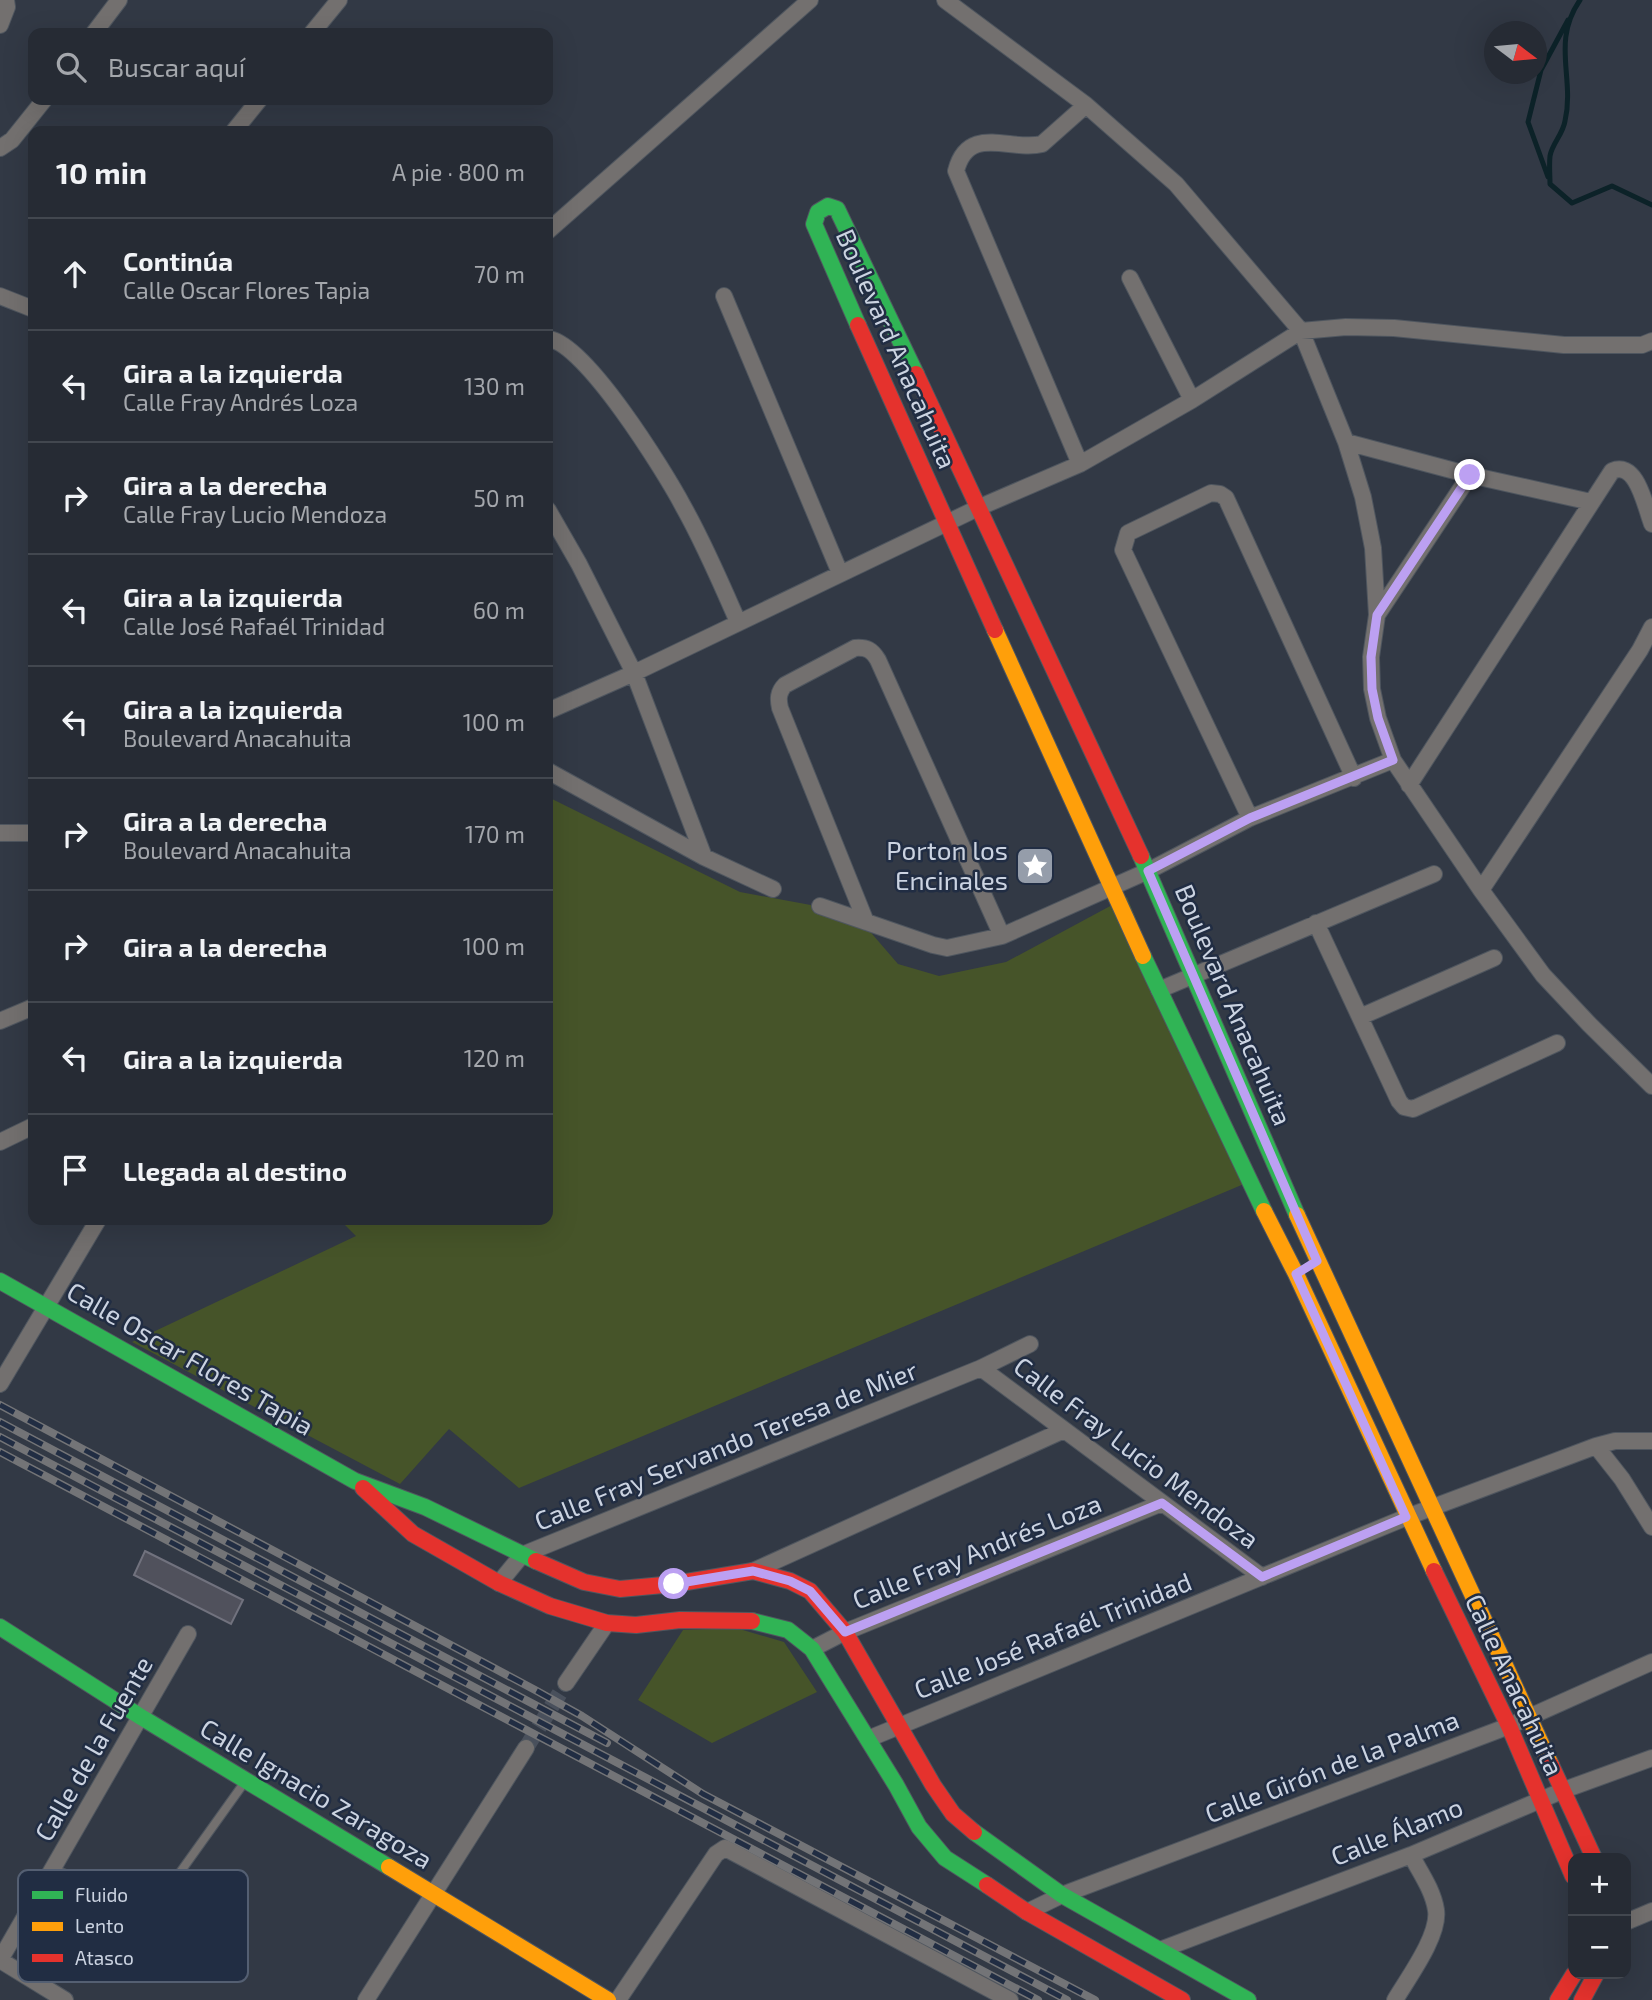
<!DOCTYPE html>
<html lang="es">
<head>
<meta charset="utf-8">
<style>
	body { margin:0; font-family:"Exo 2",sans-serif; background:#2e333c; color:#f1f3f6 }
	.controls { position:absolute; right:21px; bottom:21px; display:grid; overflow:hidden; border-radius:14px; box-shadow:0 7px 28px #0002 }
	.controls button { width:63px; height:63px; display:grid; place-items:center; padding:0; border:0; border-bottom:2px solid #42474f; background:#262b34; color:#f1f3f6; font:35px sans-serif }
	.compass { position:absolute; left:1484px; top:21px; width:63px; height:63px; border-radius:50%; background:#262b34; box-shadow:0 7px 28px #0002; rotate:106deg }
	.stop { position:absolute; width:21px; height:21px; margin:-16px; border:5px solid #bca0f2; border-radius:50%; background:#fff }
	.stop.end { background:#bca0f2; border-color:#fff; box-shadow:0 2px 7px #0008 }
	.list { margin:0; padding:0; list-style:none }
	h2 { display:flex; justify-content:space-between; align-items:center; height:91px; margin:0; padding:0 28px; font-size:30px }
	h2 small { font-size:23px; font-weight:400; color:#a4a7ac }
	.list li { display:grid; grid-template-columns:46px 1fr auto; gap:21px; align-items:center; box-sizing:border-box; height:112px; padding:0 28px; border-top:2px solid #42474f }
	.list b { display:block; font-size:26px; white-space:nowrap }
	.list p { margin:0; font-size:23px; white-space:nowrap; color:#a4a7ac }
	.list em { font-size:23px; font-style:normal; color:#a4a7ac }
	.icon { flex:none; width:38px; height:38px; fill:none; stroke:currentColor; stroke-width:2; stroke-linecap:round; stroke-linejoin:round }
	.map { position:relative; flex:none; width:1652px; height:2000px; overflow:hidden }
	.search { position:absolute; background:#262b34; box-shadow:0 7px 28px #0002; left:28px; top:28px; width:525px; height:77px; display:flex; align-items:center; gap:18px; box-sizing:border-box; padding:0 24px; border-radius:14px; color:#a4a7ac; font-size:26px }
	.panel { position:absolute; background:#262b34; box-shadow:0 7px 28px #0002; left:28px; top:126px; width:525px; height:1099px; border-radius:14px }
	.map>svg:first-child { display:block }
	.green { fill:#465429 }
	.lines { fill:none; stroke-linecap:round; stroke-linejoin:round }
	.stream { stroke:#0c2228; stroke-width:5 }
	.building { fill:#50515c; stroke:#71727e; stroke-width:2 }
	.street-tunnel { stroke:#49505c; stroke-width:16; stroke-dasharray:16 8; stroke-linecap:butt }
	.lane-casing { stroke:#4f565f; stroke-width:10 }
	.street-casing { stroke:#4f565f; stroke-width:18 }
	.fast-casing { stroke:#4f565f; stroke-width:18 }
	.slow-casing { stroke:#4f565f; stroke-width:18 }
	.jam-casing { stroke:#4f565f; stroke-width:18 }
	.lane { stroke:#73706f; stroke-width:8 }
	.street { stroke:#73706f; stroke-width:16 }
	.fast { stroke:#30b455; stroke-width:16 }
	.slow { stroke:#ff9f0a; stroke-width:16 }
	.jam { stroke:#e5322d; stroke-width:16 }
	.rail-casing { stroke:#737477; stroke-width:8 }
	.rail { stroke:#212d43; stroke-width:5; stroke-dasharray:16; stroke-linecap:butt }
	.route { stroke:#bca0f2; stroke-width:9 }
	.labels { text-anchor:middle; stroke-width:5; stroke-linejoin:round; paint-order:stroke }
	.street-label { font-size:26px; fill:#cbd3e1; stroke:#212d43 }
	.poi-label { font-size:26px; fill:#cbd3e1; stroke:#212d43; text-anchor:end }
	.key { fill:#212d43; stroke:#545f72; stroke-width:2 }
	.key-label { font-size:19px; fill:#cbd3e1 }
</style>
</head>
<body>
<div class="map">
<svg width="1652" height="2000" viewBox="0 0 1652 2000">
	<rect width="100%" height="100%" fill="#323945"/>
	<path class="green" d="M 548,797 L 740,892 L 854,913 L 898,964 L 939,976 L 1006,962 L 1127,897 L 1244,1184 L 519,1488 L 449,1429 L 400,1484 L 132,1342 L 356,1236 L 340,1220 L 548,1220 Z
		M 736,1628 L 784,1642 L 817,1692 L 712,1743 L 638,1700 L 683,1630 Z"/>
	<g class="lines">
		<path class="stream" d="M 1580,0 C 1551,42 1575,78 1565,121 C 1563,134 1552,144 1550,156 C 1549,165 1550,175 1550,184 L 1572,203 L 1612,186 L 1652,205
			M 1548,177 L 1528,122 L 1541,70 L 1568,20"/>
	</g>
	<path class="building" d="M 145,1551 L 243,1600 L 231,1624 L 134,1575 Z"/>
	<g class="lines">
		<path class="street-tunnel" d="M 526,1748 L 566,1683"/>
		<defs>
			<path id="lane" d="M 53,1869 L 129,1899 L 153,1899 L 166,1892 L 244,1783"/>
			<path id="street" d="M 945,0 L 1086,105 L 1176,184 L 1301,331 L 1346,442 L 1363,497 L 1373,548 L 1377,615 L 1371,657 L 1372,689 L 1378,718 L 1393,760 L 1481,890 L 1543,975 L 1589,1024 L 1652,1086
				M 0,25 L 7,7 L 6,0
				M 94,33 L 119,0
				M 312,33 L 339,0
				M 234,131 L 259,100
				M 0,148 L 12,140 L 44,100
				M 548,231 L 810,0
				M 1130,278 L 1192,400
				M 0,296 L 33,309
				M 724,296 L 840,573
				M 548,339 C 584,341 665,472 683,506 C 704,543 721,583 738,622
				M 1346,442 L 1470,475 L 1591,502
				M 1080,464 L 956,171 C 968,123 1011,152 1042,144 L 1086,105
				M 548,510 L 579,564 L 634,673 L 704,857
				M 1377,615 L 1470,475
				M 548,711 L 634,673 L 980,507 L 1080,464 L 1192,400 L 1301,331 L 1346,327 L 1394,328 L 1564,345 L 1642,345 L 1652,341
				M 548,771 L 704,857 L 773,889
				M 1409,785 L 1612,471 C 1637,460 1645,506 1652,524
				M 1250,818 L 1123,550 L 1128,533 L 1211,493 L 1220,494 L 1226,498 L 1354,778
				M 0,833 L 33,833
				M 1481,890 L 1640,650 L 1652,627
				M 820,906 L 933,945 L 947,948 L 1002,936 L 1148,871 L 1250,818 L 1393,760
				M 866,922 L 780,708 C 778,699 778,692 785,685 L 855,648 C 867,647 872,650 878,660 L 1002,936
				M 1316,923 L 1399,1101 L 1404,1107 L 1413,1109 L 1557,1043
				M 1159,990 L 1434,874
				M 1360,1017 L 1494,958
				M 0,1021 L 33,1007
				M 0,1142 L 33,1126
				M 981,1368 L 1262,1577
				M 0,1384 L 98,1220
				M 1596,1446 L 1622,1479 L 1652,1527
				M 753,1571 L 1064,1430
				M 499,1583 L 522,1555 L 981,1368 L 1030,1344
				M 812,1649 L 845,1632 L 1162,1503
				M 566,1683 L 607,1623
				M 868,1739 L 1407,1517 L 1596,1446 L 1615,1441 L 1652,1441
				M 1027,1912 L 1062,1895 L 1509,1726 L 1652,1662
				M 1626,1922 L 1652,1911
				M 1160,1950 L 1411,1855 L 1564,1790 L 1652,1758
				M 0,1960 L 188,1634
				M 0,1960 L 65,2000
				M 366,2000 L 526,1748
				M 618,2000 L 716,1854 L 725,1848 L 1010,2000
				M 1395,2000 C 1408,1978 1440,1935 1436,1910 C 1433,1890 1420,1872 1411,1855"/>
			<path id="fast" d="M 858,325 L 814,224 L 818,212 L 828,206 L 837,209 L 916,374
				M 1141,856 L 1297,1215
				M 1143,956 L 1264,1211
				M 0,1281 L 355,1481 L 425,1507 L 536,1561
				M 752,1621 L 788,1630 L 812,1649 L 896,1785 L 919,1827 L 945,1858 L 987,1885
				M 0,1627 L 141,1717 L 389,1867
				M 974,1832 L 1062,1895 L 1248,2000"/>
			<path id="slow" d="M 995,630 L 1143,956
				M 1264,1211 L 1296,1274 L 1434,1571
				M 1297,1215 L 1551,1765
				M 389,1867 L 608,2000"/>
			<path id="jam" d="M 858,325 L 995,630
				M 916,374 L 1141,856
				M 363,1488 L 413,1534 L 499,1583 L 550,1606 L 607,1623 L 636,1625 L 680,1620 L 752,1621
				M 536,1561 L 584,1582 L 620,1589 L 674,1584 L 753,1571 L 790,1581 L 810,1591 L 845,1632 L 933,1785 L 953,1814 L 974,1832
				M 1434,1571 L 1509,1726 L 1573,1876
				M 1551,1765 L 1594,1858
				M 987,1885 L 1027,1912 L 1182,2000
				M 1558,2000 L 1574,1974
				M 1582,2000 L 1596,1974"/>
		</defs>
		<use href="#lane" class="lane-casing"/>
		<use href="#street" class="street-casing"/>
		<use href="#fast" class="fast-casing"/>
		<use href="#slow" class="slow-casing"/>
		<use href="#jam" class="jam-casing"/>
		<use href="#lane" class="lane"/>
		<use href="#street" class="street"/>
		<use href="#fast" class="fast"/>
		<use href="#slow" class="slow"/>
		<use href="#jam" class="jam"/>
		<defs>
			<path id="rail" d="M 0,1405 L 537,1691 L 582,1716 L 703,1794 L 1095,2000
				M 0,1422 L 607,1743
				M 0,1437 L 1067,2000
				M 0,1452 L 1038,2000"/>
		</defs>
		<use href="#rail" class="rail-casing"/>
		<use href="#rail" class="rail"/>
	</g>
	<g class="lines">
		<path class="route" d="M 674,1584 L 753,1571 L 790,1581 L 810,1591 L 845,1632 L 1162,1503 L 1262,1577 L 1406,1517 L 1296,1274 L 1317,1261 L 1148,871 L 1250,818 L 1393,760 L 1378,718 L 1372,689 L 1371,657 L 1377,615 L 1470,475"/>
	</g>
	<defs>
		<symbol id="sight-square" viewBox="-11 -11 22 22"><rect x="-9" y="-9" width="18" height="18" rx="4" fill="#959daa" stroke="#212d43"/><path d="M0-6L1.8-2.2L6-1.7L2.9 1.2L3.7 5.4L0 3.3L-3.7 5.4L-2.9 1.2L-6-1.7L-1.8-2.2Z" fill="#fff"/></symbol>
	</defs>
	<g fill-rule="evenodd">
		<use href="#sight-square" x="1013" y="844" width="44" height="44"/>
	</g>
	<g class="labels">
		<g class="street-label">
			<text transform="translate(896 349) rotate(66)" y="9">Boulevard Anacahuita</text>
			<text transform="translate(1233 1005) rotate(67)" y="9">Boulevard Anacahuita</text>
			<text transform="translate(190 1359) rotate(30)" y="9">Calle Oscar Flores Tapia</text>
			<text transform="translate(726 1446) rotate(-22)" y="9">Calle Fray Servando Teresa de Mier</text>
			<text transform="translate(1136 1453) rotate(37)" y="9">Calle Fray Lucio Mendoza</text>
			<text transform="translate(977 1552) rotate(-22)" y="9">Calle Fray Andrés Loza</text>
			<text transform="translate(1053 1636) rotate(-22)" y="9">Calle José Rafaél Trinidad</text>
			<text transform="translate(1514 1685) rotate(65)" y="9">Calle Anacahuita</text>
			<text transform="translate(94 1749) rotate(-60)" y="9">Calle de la Fuente</text>
			<text transform="translate(1332 1767) rotate(-21)" y="9">Calle Girón de la Palma</text>
			<text transform="translate(316 1794) rotate(31)" y="9">Calle Ignacio Zaragoza</text>
			<text transform="translate(1397 1832) rotate(-22)" y="9">Calle Álamo</text>
		</g>
		<g class="poi-label">
			<text x="1008" y="860">Porton los<tspan x="1008" dy="30">Encinales</tspan></text>
		</g>
	</g>
	<rect x="18" y="1870" width="230" height="112" rx="10" class="key"/>
	<rect x="32" y="1891" width="31" height="8" fill="#30b455"/>
	<rect x="32" y="1922" width="31" height="9" fill="#ff9f0a"/>
	<rect x="32" y="1954" width="31" height="8" fill="#e5322d"/>
	<g class="key-label">
		<text x="75" y="1902">Fluido</text>
		<text x="75" y="1933">Lento</text>
		<text x="75" y="1965">Atasco</text>
	</g>
</svg>
<div class="controls">
<button>+</button>
<button>−</button>
</div>
<svg class="compass" viewBox="-18 -18 36 36"><path d="M0-13l5 13h-10z" fill="#e53935"/><path d="M0 13l5-13h-10z" fill="#a4a7ac"/></svg>
<div class="stop" style="left:674px;top:1584px"></div>
<div class="stop end" style="left:1470px;top:475px"></div>
<div class="search"><svg class="icon" aria-label="search" viewBox="0 0 24 24"><circle cx="10" cy="10" r="6"/><path d="M15 15l6 6"/></svg>Buscar aquí</div>
<section class="panel">
<h2>10 min<small>A pie · 800 m</small></h2>
<ul class="list">
<li><svg class="icon" aria-label="ahead" viewBox="0 0 24 24"><path d="M12 20V5M6 11l6-6 6 6"/></svg><div><b>Continúa</b><p>Calle Oscar Flores Tapia</p></div><em>70 m</em></li>
<li><svg class="icon" aria-label="left" viewBox="0 0 24 24"><path d="M17 20v-9H6M10 6l-5 5 5 5"/></svg><div><b>Gira a la izquierda</b><p>Calle Fray Andrés Loza</p></div><em>130 m</em></li>
<li><svg class="icon" aria-label="right" viewBox="0 0 24 24"><path d="M7 20v-9h11M14 6l5 5-5 5"/></svg><div><b>Gira a la derecha</b><p>Calle Fray Lucio Mendoza</p></div><em>50 m</em></li>
<li><svg class="icon" aria-label="left" viewBox="0 0 24 24"><path d="M17 20v-9H6M10 6l-5 5 5 5"/></svg><div><b>Gira a la izquierda</b><p>Calle José Rafaél Trinidad</p></div><em>60 m</em></li>
<li><svg class="icon" aria-label="left" viewBox="0 0 24 24"><path d="M17 20v-9H6M10 6l-5 5 5 5"/></svg><div><b>Gira a la izquierda</b><p>Boulevard Anacahuita</p></div><em>100 m</em></li>
<li><svg class="icon" aria-label="right" viewBox="0 0 24 24"><path d="M7 20v-9h11M14 6l5 5-5 5"/></svg><div><b>Gira a la derecha</b><p>Boulevard Anacahuita</p></div><em>170 m</em></li>
<li><svg class="icon" aria-label="right" viewBox="0 0 24 24"><path d="M7 20v-9h11M14 6l5 5-5 5"/></svg><div><b>Gira a la derecha</b></div><em>100 m</em></li>
<li><svg class="icon" aria-label="left" viewBox="0 0 24 24"><path d="M17 20v-9H6M10 6l-5 5 5 5"/></svg><div><b>Gira a la izquierda</b></div><em>120 m</em></li>
<li><svg class="icon" aria-label="arrive" viewBox="0 0 24 24"><path d="M6 21V4h12l-3 4 3 4H6"/></svg><div><b>Llegada al destino</b></div></li>
</ul>
</section>
</div>
</body>
</html>
